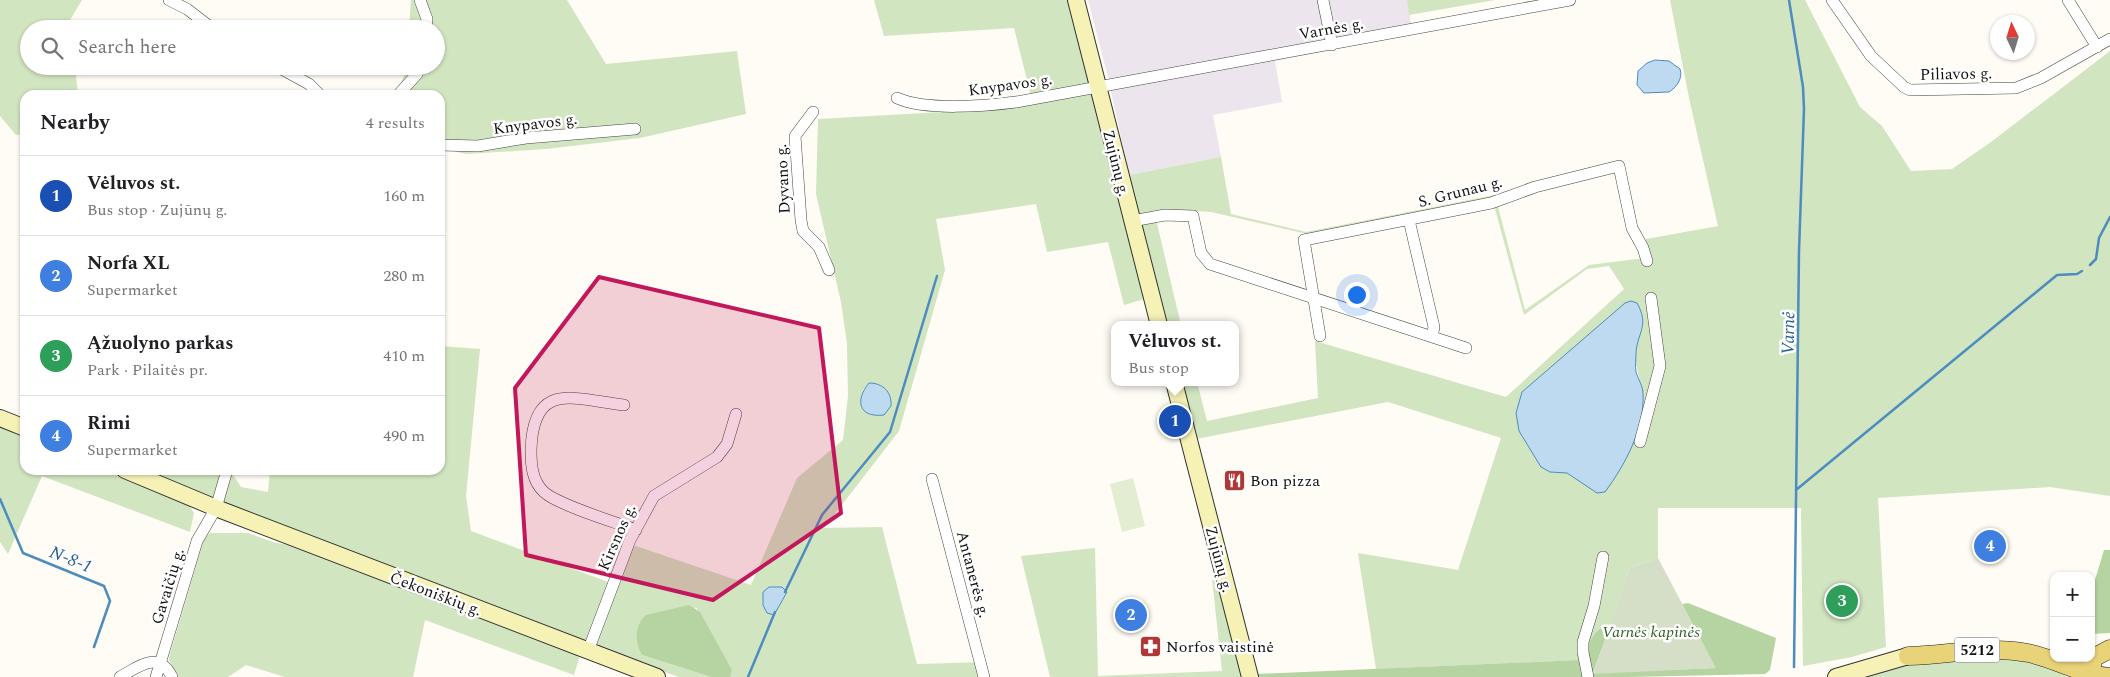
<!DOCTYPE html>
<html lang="en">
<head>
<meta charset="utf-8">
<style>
	body { margin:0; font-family:Spectral,serif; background:#f2f2f2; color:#202124 }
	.controls { position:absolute; right:15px; bottom:15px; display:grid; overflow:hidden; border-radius:10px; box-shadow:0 1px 4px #0004 }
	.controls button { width:45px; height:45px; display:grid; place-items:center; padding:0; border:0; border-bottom:1px solid #e0e0e0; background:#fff; color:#202124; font:25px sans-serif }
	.compass { position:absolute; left:1990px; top:15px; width:45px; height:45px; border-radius:50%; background:#fff; box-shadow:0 1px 4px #0004; rotate:356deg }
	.you { position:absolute; left:1356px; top:294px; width:18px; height:18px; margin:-12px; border:4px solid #fff; border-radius:50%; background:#1a73e8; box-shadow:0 0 0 8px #1a73e833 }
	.badge { display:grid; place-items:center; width:32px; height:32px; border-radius:50%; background:#0b8043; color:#fff; font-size:16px; font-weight:700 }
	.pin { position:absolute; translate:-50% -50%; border:2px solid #fff; box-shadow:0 1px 5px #0006 }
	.popup { position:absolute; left:1111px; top:321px; width:128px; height:65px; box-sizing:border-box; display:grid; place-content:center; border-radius:10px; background:#fff; filter:drop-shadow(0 1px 4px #0005); font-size:16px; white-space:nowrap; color:#757577 }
	.popup b { font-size:19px; color:#202124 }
	.popup::after { content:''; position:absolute; left:50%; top:100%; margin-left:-10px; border:10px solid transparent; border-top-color:#fff }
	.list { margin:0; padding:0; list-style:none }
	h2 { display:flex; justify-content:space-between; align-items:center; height:65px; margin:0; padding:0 20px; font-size:21px }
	h2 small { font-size:16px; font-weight:400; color:#757577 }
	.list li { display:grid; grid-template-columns:32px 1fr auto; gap:15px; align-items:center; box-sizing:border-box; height:80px; padding:0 20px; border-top:1px solid #e0e0e0 }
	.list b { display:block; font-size:19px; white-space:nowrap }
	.list p { margin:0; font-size:16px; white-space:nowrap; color:#757577 }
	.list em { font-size:16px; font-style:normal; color:#757577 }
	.icon { flex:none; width:28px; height:28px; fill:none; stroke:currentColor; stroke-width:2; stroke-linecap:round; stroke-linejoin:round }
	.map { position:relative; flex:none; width:2110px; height:677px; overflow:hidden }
	.search { position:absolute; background:#fff; box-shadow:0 1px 4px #0004; left:20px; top:20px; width:425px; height:55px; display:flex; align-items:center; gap:12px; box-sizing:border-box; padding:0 18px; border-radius:28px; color:#757577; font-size:19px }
	.panel { position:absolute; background:#fff; box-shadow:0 1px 4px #0004; left:20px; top:90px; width:425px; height:385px; border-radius:15px }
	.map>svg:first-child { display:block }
	.industrial { fill:#ece5ed }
	.green { fill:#d1e5c0; fill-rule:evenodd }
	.forest { fill:#b6d4a1 }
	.cemetery { fill:#d5dec6 }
	.pitch { fill:#e2edd1 }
	.water { fill:#bedaf0; stroke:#4d8cbe }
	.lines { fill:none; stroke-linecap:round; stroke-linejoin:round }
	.stream { stroke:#4d8cbe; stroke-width:2.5 }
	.minor-casing { stroke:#434343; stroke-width:12 }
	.secondary-casing { stroke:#323232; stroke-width:18 }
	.primary-casing { stroke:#212121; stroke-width:19 }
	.minor { stroke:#fff; stroke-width:11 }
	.secondary { stroke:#f6f2b6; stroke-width:16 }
	.primary { stroke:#e9d378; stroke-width:18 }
	.marked { fill:#c2185b; fill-opacity:0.2; stroke:#c2185b; stroke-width:4; stroke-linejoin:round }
	.labels { text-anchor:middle; stroke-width:5; stroke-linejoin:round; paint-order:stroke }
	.shield { fill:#fff; stroke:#585858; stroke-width:1 }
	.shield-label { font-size:15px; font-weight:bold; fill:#101010 }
	.street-label { font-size:16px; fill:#101010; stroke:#fff }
	.poi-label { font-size:16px; fill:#101010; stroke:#fff; text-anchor:start }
	.park-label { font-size:16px; font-style:italic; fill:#306027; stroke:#fff }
	.water-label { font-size:18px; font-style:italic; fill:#265f94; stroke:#fff }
</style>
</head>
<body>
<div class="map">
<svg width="2110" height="677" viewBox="0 0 2110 677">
	<rect width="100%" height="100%" fill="#fefcf4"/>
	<path class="industrial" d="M 1088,0 L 1407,0 L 1413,34 L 1275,61 L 1282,102 L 1213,115 L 1221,157 L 1129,175 L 1108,77 Z"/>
	<path class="green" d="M 0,0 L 82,0 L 70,20 L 71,29 L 29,29 L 29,66 L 75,66 L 78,95 L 25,95 L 25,134 L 16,135 L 0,116 Z
		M 411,0 L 567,0 L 606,64 L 737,51 L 746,114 L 640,138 L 546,149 L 466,154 L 440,148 L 440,95 L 395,95 L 405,74 L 406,66 L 436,66 L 436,29 L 409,29 Z
		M 874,0 L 1071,0 L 1148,298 L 1124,305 L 1108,242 L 1047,252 L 1036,204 L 936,219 L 945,270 L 899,431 L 824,528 L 882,527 L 917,664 L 986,662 L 990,677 L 730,677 L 731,670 L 696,607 L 642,655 L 711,677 L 679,677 L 604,651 L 140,470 L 230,470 L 241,487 L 268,492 L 270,470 L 440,470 L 440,346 L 480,349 L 466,496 L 471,531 L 619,586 L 633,545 L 751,585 L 797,478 L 843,440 L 848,396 L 847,344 L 841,302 L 816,194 L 818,119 L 996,109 L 1033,104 L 1014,28 L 884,36 ZM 869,383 L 890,398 L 891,406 L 861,399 L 863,390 Z
		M 1407,0 L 1495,0 L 1409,15 Z
		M 1670,0 L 1805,0 L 1860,107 L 1882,126 L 1911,171 L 1952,169 L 1991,142 L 2110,51 L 2110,496 L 2050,487 L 1878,498 L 1886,647 L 1852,657 L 1803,666 L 1801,508 L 1658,508 L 1658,558 L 1630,568 L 1610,626 L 1605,626 L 1579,660 L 1376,669 L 1358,553 L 1458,570 L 1501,438 L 1388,402 L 1196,439 L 1181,382 L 1197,382 L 1207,421 L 1318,398 L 1315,341 L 1506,397 L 1624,289 L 1609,266 L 1587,269 L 1524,315 L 1492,198 L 1307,234 L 1211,212 L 1181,210 L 1154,211 L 1181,325 L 1167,325 L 1129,175 L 1221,157 L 1231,214 L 1306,232 L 1495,195 L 1525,310 L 1589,265 L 1645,258 L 1646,239 L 1718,226 L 1689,98 ZM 1643,328 C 1626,357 1643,376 1643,404 L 1575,479 L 1567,473 L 1550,472 L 1519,431 Z
		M 0,423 L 25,433 L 25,470 L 113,470 L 187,502 L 194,513 L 190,532 L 42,476 L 8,554 L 0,542 Z
		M 210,533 L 248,533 L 276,543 L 291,545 L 580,655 L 574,675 L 425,620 L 413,677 L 285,677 L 246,665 L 228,677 L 177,677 L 169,660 L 170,654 L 204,539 Z
		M 1095,548 L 1098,676 L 1222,671 L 1212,579 L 1220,588 L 1242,677 L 1050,677 L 1021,556 Z
		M 2006,657 L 2047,666 L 2067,677 L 1859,677 L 1908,663 Z"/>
	<path class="forest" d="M 2104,550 L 2110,550 L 2110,633 L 2091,634 L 2091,593 Z
		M 1688,603 L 1776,638 L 1770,670 L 1765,674 L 1628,677 L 1257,677 L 1257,674 L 1579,660 C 1591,649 1590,627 1610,626 L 1593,673 L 1715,668 L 1682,604 Z
		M 689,605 L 700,612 L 732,670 L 730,677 L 711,677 L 642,655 C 634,643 635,624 646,615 Z"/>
	<path class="cemetery" d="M 1658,558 L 1716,668 L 1593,674 L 1630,568 Z"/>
	<path class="pitch" d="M 1133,478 L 1145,526 L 1122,532 L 1110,484 Z"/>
	<path class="water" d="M 1655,60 L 1669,61 L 1680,69 C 1683,78 1677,87 1669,92 L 1644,93 L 1637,85 L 1638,71 L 1647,63 Z
		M 1631,301 L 1637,303 C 1650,326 1637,333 1636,353 C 1636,359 1635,366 1636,372 C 1638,379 1643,386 1643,394 C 1645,428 1625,465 1605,492 L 1597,493 L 1567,473 L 1550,472 L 1541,467 L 1519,431 L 1516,413 L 1522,392 L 1625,303 Z
		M 869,383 C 883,383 892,392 891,406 L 884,415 C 858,418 855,400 869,383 Z
		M 769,587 L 782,587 L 787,592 L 774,615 L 767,613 L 763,605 L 763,592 Z"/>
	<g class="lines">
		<path class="stream" d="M 1789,0 L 1803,87 L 1804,109 L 1799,251 L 1794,667
			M 2090,265 L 2096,259 L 2099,238 L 2110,217
			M 1796,490 L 2057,275 L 2077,274 L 2082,271
			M 0,499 L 23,553 L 104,586 L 110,601 L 94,647
			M 785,592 L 822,515 L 890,432 L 937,276
			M 748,677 L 775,612"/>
		<defs>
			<path id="minor" d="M 169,0 L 187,9 L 213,29
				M 420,0 L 427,19 L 426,29
				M 1323,0 L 1332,45
				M 1832,0 L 1871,56 L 1904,87 L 1910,90 L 2016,88 L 2041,78 L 2110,39
				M 2068,0 L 2097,47
				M 276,66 L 309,84 L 320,95
				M 398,95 L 417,74 L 420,66
				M 897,98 C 926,111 985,106 1016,102 L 1570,0
				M 813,112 L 795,136 L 801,220 L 803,231 L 819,247 L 829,270
				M 440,145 L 478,146 L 526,138 L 635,129
				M 1409,220 L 1434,327 L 1432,337
				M 1132,221 L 1165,215 L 1193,216 L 1201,253 L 1210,264 L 1466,348
				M 1320,336 L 1304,240 L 1491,203 L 1535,187 L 1619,166 L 1632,228 L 1643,248 L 1647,261
				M 624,405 C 573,399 533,380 531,450 C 531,465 532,481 544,492 C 558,505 615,522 636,530
				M 1640,442 L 1660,366 L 1651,298
				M 932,479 L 984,677
				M 588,651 L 630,540 L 654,496 L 717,457 L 727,444 L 736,414
				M 120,677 C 139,666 159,650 172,677
				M 156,677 L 197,541 L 216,508 L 227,470
				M 1588,677 L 1583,652 L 1583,642 L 1594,606 L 1603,557"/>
			<path id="secondary" d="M 1076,0 L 1159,325
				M 1174,382 L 1250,677
				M 0,418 L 25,428
				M 125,470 L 216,508 L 657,677
				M 1836,677 L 1908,656"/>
			<path id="primary" d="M 1908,656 C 1949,655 1987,645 2028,653 C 2057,659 2081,675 2110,677
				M 2091,675 L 2093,658 L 2110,649"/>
		</defs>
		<use href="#minor" class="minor-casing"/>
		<use href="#secondary" class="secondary-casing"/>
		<use href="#primary" class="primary-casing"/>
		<use href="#minor" class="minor"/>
		<use href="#secondary" class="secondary"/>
		<use href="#primary" class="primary"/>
	</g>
	<path class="marked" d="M 599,277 L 819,328 L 841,513 L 713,600 L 526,555 L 515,388 Z"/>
	<defs>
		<symbol id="restaurant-square" viewBox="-11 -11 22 22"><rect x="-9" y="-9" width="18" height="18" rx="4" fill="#b03737" stroke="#fff"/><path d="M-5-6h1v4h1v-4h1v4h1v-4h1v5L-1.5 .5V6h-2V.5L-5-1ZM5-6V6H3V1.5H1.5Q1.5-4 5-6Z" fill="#fff"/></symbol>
		<symbol id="pharmacy-square" viewBox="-11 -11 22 22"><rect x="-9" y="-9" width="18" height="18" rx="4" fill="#b03737" stroke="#fff"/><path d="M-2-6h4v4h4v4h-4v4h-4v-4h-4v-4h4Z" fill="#fff"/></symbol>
	</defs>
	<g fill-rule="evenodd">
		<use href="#restaurant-square" x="1222" y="468" width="25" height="25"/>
		<use href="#pharmacy-square" x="1138" y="634" width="25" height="25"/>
	</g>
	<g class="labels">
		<rect class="shield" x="1954.5" y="637.5" width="45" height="25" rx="4"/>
		<g class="shield-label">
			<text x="1977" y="655">5212</text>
		</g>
		<g class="street-label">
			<text transform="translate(1331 28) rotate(-10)" y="6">Varnės g.</text>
			<text transform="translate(1956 73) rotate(-1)" y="6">Piliavos g.</text>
			<text transform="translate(1010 84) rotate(-8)" y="6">Knypavos g.</text>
			<text transform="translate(535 123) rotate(-7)" y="6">Knypavos g.</text>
			<text transform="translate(1117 163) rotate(76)" y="6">Zujūnų g.</text>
			<text transform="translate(782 179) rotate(-93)" y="6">Dyvano g.</text>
			<text transform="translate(1460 191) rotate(-14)" y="6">S. Grunau g.</text>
			<text transform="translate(616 537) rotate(-66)" y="6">Kirsnos g.</text>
			<text transform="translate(1220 559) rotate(75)" y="6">Zujūnų g.</text>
			<text transform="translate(974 574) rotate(75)" y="6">Antanerės g.</text>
			<text transform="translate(167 586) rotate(-73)" y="6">Gavaičių g.</text>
			<text transform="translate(436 593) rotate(21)" y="6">Čekoniškių g.</text>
		</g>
		<g class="poi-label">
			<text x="1250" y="486">Bon pizza</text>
			<text x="1166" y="652">Norfos vaistinė</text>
		</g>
		<g class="park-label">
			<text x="1651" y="637">Varnės kapinės</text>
		</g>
		<g class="water-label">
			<text transform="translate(1788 333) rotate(-89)" y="6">Varnė</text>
			<text transform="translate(71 559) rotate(22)" y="6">N-8-1</text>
		</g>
	</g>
</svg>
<div class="controls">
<button>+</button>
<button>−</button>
</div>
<svg class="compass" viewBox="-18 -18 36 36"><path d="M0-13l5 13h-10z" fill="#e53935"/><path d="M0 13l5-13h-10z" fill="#757577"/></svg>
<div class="you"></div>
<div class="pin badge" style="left:1175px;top:421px;background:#1a4fb4">1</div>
<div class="popup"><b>Vėluvos st.</b>Bus stop</div>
<div class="pin badge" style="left:1131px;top:615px;background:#3f7fe0">2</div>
<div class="pin badge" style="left:1842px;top:601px;background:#2e9e5b">3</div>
<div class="pin badge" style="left:1990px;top:546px;background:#3f7fe0">4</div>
<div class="search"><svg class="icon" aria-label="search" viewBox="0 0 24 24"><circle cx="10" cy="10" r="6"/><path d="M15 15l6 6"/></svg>Search here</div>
<section class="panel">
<h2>Nearby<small>4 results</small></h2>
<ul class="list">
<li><span class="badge" style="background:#1a4fb4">1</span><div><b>Vėluvos st.</b><p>Bus stop · Zujūnų g.</p></div><em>160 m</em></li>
<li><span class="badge" style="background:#3f7fe0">2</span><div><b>Norfa XL</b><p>Supermarket</p></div><em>280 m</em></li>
<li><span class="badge" style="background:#2e9e5b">3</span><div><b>Ąžuolyno parkas</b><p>Park · Pilaitės pr.</p></div><em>410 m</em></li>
<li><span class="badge" style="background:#3f7fe0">4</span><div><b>Rimi</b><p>Supermarket</p></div><em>490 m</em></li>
</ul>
</section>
</div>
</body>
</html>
